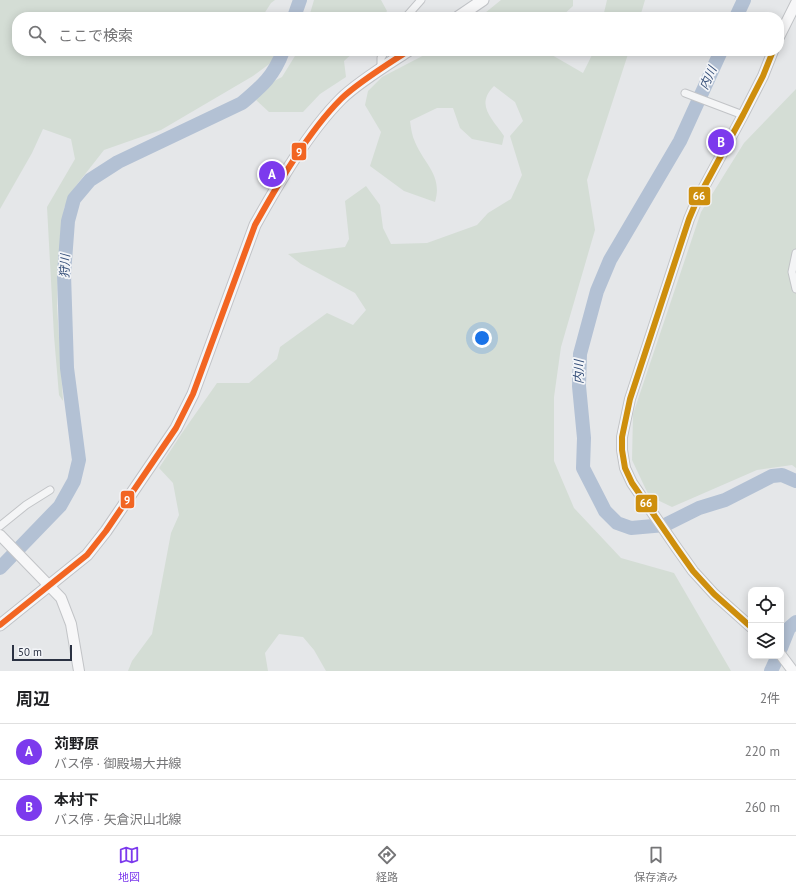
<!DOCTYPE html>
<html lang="ja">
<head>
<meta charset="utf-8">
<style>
	body { margin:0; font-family:"PT Sans","Noto Sans JP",sans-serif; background:#f2f2f2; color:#202124 }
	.controls { position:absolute; right:12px; bottom:12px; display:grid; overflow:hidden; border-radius:8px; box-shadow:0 2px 10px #0003 }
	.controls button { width:36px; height:36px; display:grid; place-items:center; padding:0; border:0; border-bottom:1px solid #e0e0e0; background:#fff; color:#202124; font:20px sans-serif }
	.scale { position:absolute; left:12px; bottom:10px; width:60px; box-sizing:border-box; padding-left:4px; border:2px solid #2b3243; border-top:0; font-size:11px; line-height:14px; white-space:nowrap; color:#2b3243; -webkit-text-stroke:3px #f3f5f8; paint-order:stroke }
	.you { position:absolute; left:482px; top:338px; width:14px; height:14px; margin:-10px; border:3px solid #fff; border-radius:50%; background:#1a73e8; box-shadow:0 0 0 6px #1a73e833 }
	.badge { display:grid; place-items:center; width:26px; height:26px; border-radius:50%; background:#7c3aed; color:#fff; font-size:13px; font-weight:700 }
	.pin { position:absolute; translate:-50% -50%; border:2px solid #fff; box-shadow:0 1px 4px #0006 }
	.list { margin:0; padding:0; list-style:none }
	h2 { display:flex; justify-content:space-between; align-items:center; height:52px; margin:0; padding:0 16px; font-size:17px }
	h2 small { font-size:13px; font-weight:400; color:#757577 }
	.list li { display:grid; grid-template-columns:26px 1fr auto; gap:12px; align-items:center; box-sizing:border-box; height:56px; padding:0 16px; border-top:1px solid #e0e0e0 }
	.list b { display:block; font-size:15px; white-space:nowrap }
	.list p { margin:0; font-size:13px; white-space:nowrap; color:#757577 }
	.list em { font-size:13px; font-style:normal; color:#757577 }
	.icon { flex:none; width:22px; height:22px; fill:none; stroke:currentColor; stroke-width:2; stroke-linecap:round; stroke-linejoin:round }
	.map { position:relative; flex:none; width:796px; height:671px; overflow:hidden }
	.search { position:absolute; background:#fff; box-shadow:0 2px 10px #0003; left:12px; right:12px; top:12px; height:44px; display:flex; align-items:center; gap:10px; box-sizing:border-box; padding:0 14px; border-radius:16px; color:#757577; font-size:15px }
	.sheet { height:164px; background:#fff }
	nav { display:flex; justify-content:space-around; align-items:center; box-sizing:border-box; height:56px; border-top:1px solid #e0e0e0; background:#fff; font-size:11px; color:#757577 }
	nav a { display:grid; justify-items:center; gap:2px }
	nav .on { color:#7c3aed }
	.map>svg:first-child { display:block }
	.green { fill:#d4ddd5 }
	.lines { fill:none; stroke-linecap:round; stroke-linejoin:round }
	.river { stroke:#b3c1d4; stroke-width:14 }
	.street-casing { stroke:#c2c4c7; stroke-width:9 }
	.secondary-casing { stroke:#c2c4c7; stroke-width:12 }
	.primary-casing { stroke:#c1c3c7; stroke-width:13 }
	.street { stroke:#f4f5f6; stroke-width:7 }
	.secondary { stroke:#f7f7f8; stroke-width:10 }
	.primary { stroke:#f7f7f8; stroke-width:11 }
	.bus-1-casing { stroke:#f3f5f8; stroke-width:9 }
	.bus-2-casing { stroke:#f3f5f8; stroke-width:9 }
	.bus-1 { stroke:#f26522; stroke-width:6 }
	.bus-2 { stroke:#ce8f0d; stroke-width:6 }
	.labels { text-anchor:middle; stroke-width:3.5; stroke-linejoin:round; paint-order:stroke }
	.water-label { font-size:12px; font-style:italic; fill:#344e78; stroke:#f3f5f8 }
	.line-badge { stroke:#f3f5f8; stroke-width:1.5 }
	.badge-label { font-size:11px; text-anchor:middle; font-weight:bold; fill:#fff }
</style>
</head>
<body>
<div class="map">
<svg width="796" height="671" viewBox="0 0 796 671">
	<rect width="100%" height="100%" fill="#e5e7e9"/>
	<path class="green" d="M 0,0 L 275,0 L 271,3 L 262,17 L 17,17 L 17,51 L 274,51 L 272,62 L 253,76 L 161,130 L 104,150 L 75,187 L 64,208 L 58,263 L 57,306 L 63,401 L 59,395 L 54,336 L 47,207 L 75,159 L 71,139 L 43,129 L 32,153 L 0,209 Z
		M 314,0 L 381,0 L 387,11 L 383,17 L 309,17 Z
		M 501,0 L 573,0 L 573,6 L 561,17 L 480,17 Z
		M 607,0 L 645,0 L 640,17 L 603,17 Z
		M 298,51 L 355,51 L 344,61 L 346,77 L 320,94 L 303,112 L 269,112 L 256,100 L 266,85 L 282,77 Z
		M 432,51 L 545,51 L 583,73 L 594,51 L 629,51 L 587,180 L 595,230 L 561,347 L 554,397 L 554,461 L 574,508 L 621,558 L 674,573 L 731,671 L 326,671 L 314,650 L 303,637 L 279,634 L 265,653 L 268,671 L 128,671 L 132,661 L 152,634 L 171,533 L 179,515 L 173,483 L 159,468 L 182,433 L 217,383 L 249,383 L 277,359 L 280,347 L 327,313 L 353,325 L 366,310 L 355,293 L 301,264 L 288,254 L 345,247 L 349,239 L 345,201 L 366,186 L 380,205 L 383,228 L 391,244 L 427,243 L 477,225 L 488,213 L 511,199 L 522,175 L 510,136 L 523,121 L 515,102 L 494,86 C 475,105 492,118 504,136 L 502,145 L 472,139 L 460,128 L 453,108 L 437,108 L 410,121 C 411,128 412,136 415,142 C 424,164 443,175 435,202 L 404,191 L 370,166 L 381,132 L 365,105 L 368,91 L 382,77 Z
		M 796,89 L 796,468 L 792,465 L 757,470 L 672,507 L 649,496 L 632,460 L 633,414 L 701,212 L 744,143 Z"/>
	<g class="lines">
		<path class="river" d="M 294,17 L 300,0
			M 736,17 L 744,0
			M 721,51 L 680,141 L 610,260 L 597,291 L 580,354 L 579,386 L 584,438 L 583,468 L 605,511 L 617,523 L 631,528 L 665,525 L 699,508 L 725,500 L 772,476 L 782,475 L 796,481
			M 0,568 L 60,506 L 74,481 L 79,460 L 67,368 L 64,274 L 68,221 L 74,199 L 90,180 L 118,162 L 242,103 C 262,86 274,76 283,51
			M 781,648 L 789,628 L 796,622
			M 771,671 L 778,656"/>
		<defs>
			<path id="street" d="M 406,17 L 421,0
				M 381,70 L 381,58 L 385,51
				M 685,93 L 743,115
				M 796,253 L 792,272 L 796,289
				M 0,526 L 26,505 L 50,490"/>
			<path id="secondary" d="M 779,37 L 796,3
				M 0,535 L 61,598 L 71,624 L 79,671
				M 751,627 L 714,594 L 693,571 L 676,547 L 632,483 L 625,468 L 622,450 L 622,437 L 630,399 L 689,219 L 697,200 L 743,115 L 763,76 L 773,51
				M 781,655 L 793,671"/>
			<path id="primary" d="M 458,17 L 483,0
				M 0,625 L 87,555 L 106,531 L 176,428 L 193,394 L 255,225 C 278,184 308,132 341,99 C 357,83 388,64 408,51"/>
		</defs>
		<use href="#street" class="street-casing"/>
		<use href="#secondary" class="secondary-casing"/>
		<use href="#primary" class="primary-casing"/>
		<use href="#street" class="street"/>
		<use href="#secondary" class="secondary"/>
		<use href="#primary" class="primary"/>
		<defs>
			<path id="bus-1" d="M 0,625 L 87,555 L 106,531 L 176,428 L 193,394 L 255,225 C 278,184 308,132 341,99 C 357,83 388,64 408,51"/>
			<path id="bus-2" d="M 751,627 L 714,594 L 693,571 L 676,547 L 632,483 L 625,468 L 622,450 L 622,437 L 630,399 L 689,219 L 697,200 L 743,115 L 763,76 L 773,51"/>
		</defs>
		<use href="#bus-1" class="bus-1-casing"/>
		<use href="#bus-2" class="bus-2-casing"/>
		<use href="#bus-1" class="bus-1"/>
		<use href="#bus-2" class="bus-2"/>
	</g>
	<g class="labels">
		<g class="water-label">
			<text transform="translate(708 78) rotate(-66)" y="4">内川</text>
			<text transform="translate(65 266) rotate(-88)" y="4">狩川</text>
			<text transform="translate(579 372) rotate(-89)" y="4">内川</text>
		</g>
	</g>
	<g class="line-badge">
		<rect x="291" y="142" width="16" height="19" rx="4" fill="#f26522"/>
		<rect x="688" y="186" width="23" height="20" rx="4" fill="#ce8f0d"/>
		<rect x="120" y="490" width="15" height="19" rx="4" fill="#f26522"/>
		<rect x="635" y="494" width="23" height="19" rx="4" fill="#ce8f0d"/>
	</g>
	<g class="badge-label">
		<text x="299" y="156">9</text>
		<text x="699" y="200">66</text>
		<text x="127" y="504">9</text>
		<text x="646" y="507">66</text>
	</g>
</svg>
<div class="controls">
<button><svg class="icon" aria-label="locate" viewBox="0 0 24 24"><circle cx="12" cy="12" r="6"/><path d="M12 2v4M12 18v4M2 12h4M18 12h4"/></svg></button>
<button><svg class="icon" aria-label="layers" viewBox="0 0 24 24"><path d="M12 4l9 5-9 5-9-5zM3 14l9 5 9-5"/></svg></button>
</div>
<div class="scale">50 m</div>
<div class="you"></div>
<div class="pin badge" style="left:272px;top:174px">A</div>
<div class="pin badge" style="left:721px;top:142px">B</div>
<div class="search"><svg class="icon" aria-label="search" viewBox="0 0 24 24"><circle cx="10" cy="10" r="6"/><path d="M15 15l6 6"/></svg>ここで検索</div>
</div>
<section class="sheet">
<h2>周辺<small>2件</small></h2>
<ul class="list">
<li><span class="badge">A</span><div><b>苅野原</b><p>バス停 · 御殿場大井線</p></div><em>220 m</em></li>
<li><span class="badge">B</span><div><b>本村下</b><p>バス停 · 矢倉沢山北線</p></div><em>260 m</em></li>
</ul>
</section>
<nav>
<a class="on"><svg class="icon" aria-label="map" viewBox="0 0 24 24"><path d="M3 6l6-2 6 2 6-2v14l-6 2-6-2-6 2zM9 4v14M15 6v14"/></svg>地図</a>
<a><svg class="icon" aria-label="directions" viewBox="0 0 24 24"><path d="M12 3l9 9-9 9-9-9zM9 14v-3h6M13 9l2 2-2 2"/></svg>経路</a>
<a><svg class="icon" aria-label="saved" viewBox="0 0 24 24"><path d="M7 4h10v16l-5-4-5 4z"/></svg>保存済み</a>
</nav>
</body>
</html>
